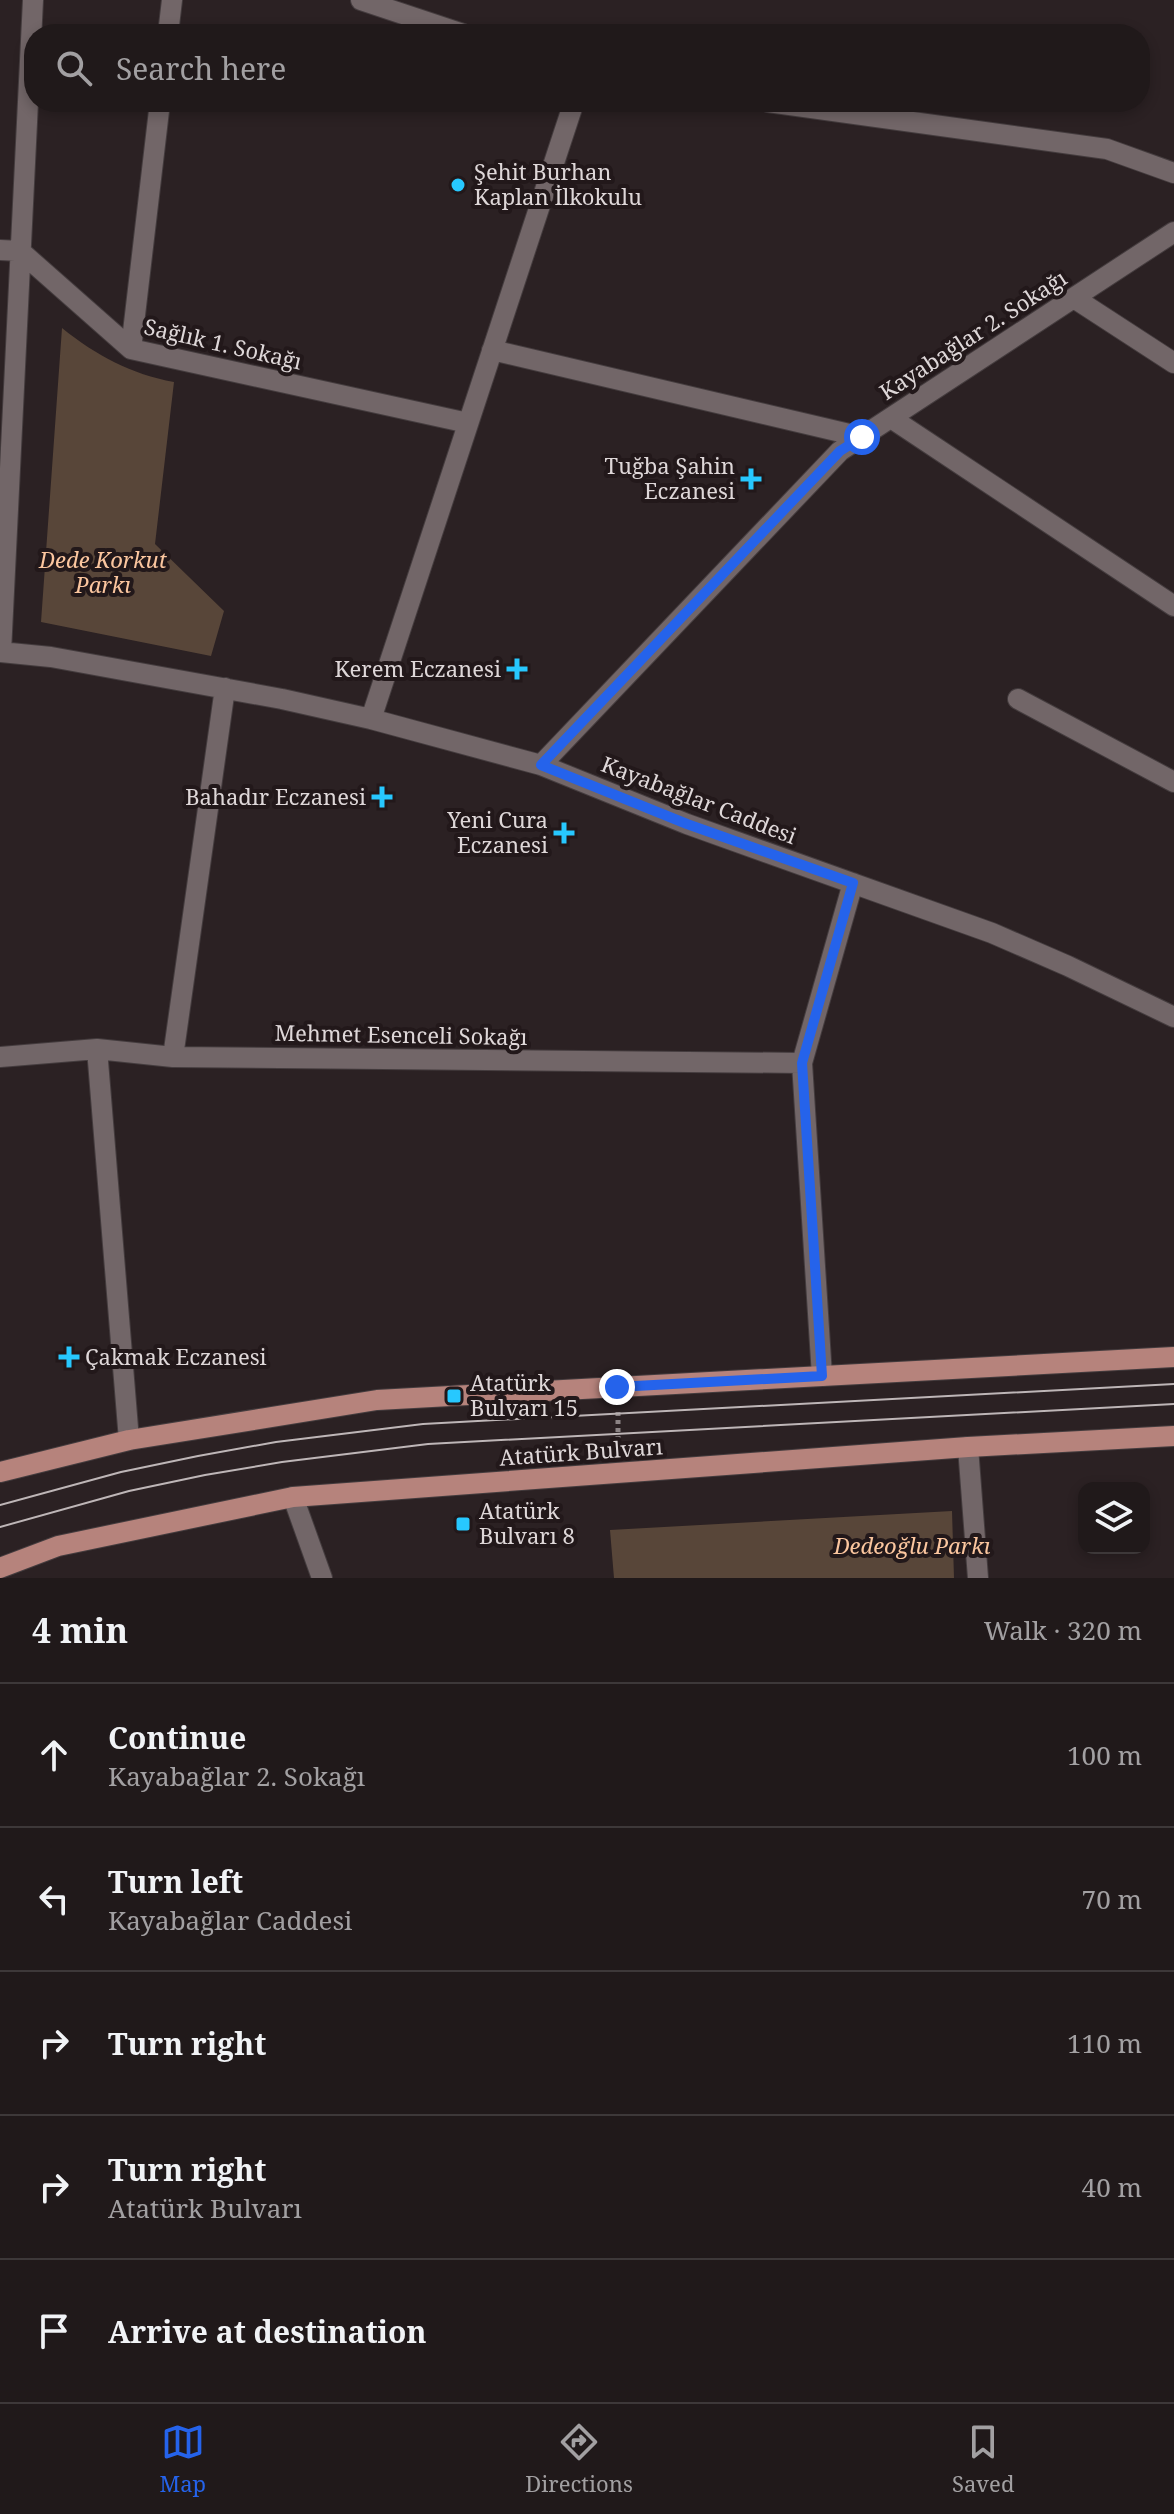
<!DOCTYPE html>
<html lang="en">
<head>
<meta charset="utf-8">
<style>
	body { margin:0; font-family:"Noto Serif",serif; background:#2d2627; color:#f1f3f6 }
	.controls { position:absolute; right:24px; bottom:24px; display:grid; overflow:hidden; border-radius:16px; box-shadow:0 4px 12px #0003 }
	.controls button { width:72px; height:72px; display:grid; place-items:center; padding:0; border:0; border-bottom:2px solid #3d3839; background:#20191a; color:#f1f3f6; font:40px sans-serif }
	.stop { position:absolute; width:24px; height:24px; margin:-18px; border:6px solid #2563eb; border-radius:50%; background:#fff }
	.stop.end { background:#2563eb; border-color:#fff; box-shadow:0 2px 8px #0008 }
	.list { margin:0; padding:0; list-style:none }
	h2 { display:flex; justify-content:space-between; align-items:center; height:104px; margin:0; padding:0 32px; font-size:34px }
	h2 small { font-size:26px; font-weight:400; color:#a2a0a2 }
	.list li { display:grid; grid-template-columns:52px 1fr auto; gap:24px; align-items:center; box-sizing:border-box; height:144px; padding:0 32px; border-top:2px solid #3d3839 }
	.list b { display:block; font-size:30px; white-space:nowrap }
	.list p { margin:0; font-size:26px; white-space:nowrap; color:#a2a0a2 }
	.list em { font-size:26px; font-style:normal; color:#a2a0a2 }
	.icon { flex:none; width:44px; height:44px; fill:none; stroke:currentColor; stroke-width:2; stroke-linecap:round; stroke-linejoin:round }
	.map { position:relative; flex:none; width:1174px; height:1578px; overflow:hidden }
	.search { position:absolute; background:#20191a; box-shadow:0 4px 12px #0003; left:24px; right:24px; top:24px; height:88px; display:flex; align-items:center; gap:20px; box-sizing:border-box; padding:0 28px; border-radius:32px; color:#a2a0a2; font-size:30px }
	.sheet { height:824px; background:#20191a }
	nav { display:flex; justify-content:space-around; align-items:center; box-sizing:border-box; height:112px; border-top:2px solid #3d3839; background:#20191a; font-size:22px; color:#a2a0a2 }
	nav a { display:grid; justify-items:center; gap:4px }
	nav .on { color:#2563eb }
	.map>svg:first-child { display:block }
	.green { fill:#584639 }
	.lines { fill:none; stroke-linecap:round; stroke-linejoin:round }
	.minor-casing { stroke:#443c3e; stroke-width:22 }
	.primary-casing { stroke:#443c3e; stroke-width:22 }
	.path { stroke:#8c8485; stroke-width:5; stroke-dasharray:4 4; stroke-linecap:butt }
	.minor { stroke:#726668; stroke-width:20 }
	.primary { stroke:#b6837c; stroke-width:20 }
	.tram { stroke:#beb6b7; stroke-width:2 }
	.route { stroke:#2563eb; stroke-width:10 }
	.poi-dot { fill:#27c8ff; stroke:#22181a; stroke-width:3 }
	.labels { text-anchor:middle; stroke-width:8; stroke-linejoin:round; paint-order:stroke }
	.poi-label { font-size:22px; fill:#ded7d8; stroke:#22181a; text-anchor:start }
	.street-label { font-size:22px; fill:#ded7d8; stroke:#22181a }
	.park-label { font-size:22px; font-style:italic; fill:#fbc69f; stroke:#22181a }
</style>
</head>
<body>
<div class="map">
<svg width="1174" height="1578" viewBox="0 0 1174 1578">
	<rect width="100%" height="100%" fill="#2b2123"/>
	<path class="green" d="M 62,328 C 97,356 131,374 174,382 L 155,544 L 224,611 L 211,656 L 41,622 Z
		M 952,1511 L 954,1578 L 614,1578 L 610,1530 Z"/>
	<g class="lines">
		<defs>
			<path id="minor" d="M 361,0 L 463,34
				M 168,34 L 172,0
				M 768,102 L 1107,149 L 1174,173
				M 0,250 L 20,251 L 131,349 L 468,423
				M 1074,298 L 1174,363
				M 131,349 L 160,102
				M 492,350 L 862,437
				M 891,418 L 1174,606
				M 0,652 L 51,657 L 282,699 L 371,719 L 541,765 L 687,824 L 992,933 L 1068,966 L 1174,1017
				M 1,652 L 33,0
				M 1018,699 L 1174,782
				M 371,719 L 574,102
				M 541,765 L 840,451 L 1174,232
				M 97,1049 L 129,1440
				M 0,1057 L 97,1049 L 173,1057 L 802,1063
				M 173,1057 L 225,688
				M 822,1376 L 802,1063 L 853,883
				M 968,1447 L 978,1578
				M 293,1497 L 322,1578"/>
			<path id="primary" d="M 0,1472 L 129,1440 L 377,1400 L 1174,1357
				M 0,1568 L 58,1546 L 293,1497 L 968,1447 L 1174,1436"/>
		</defs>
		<use href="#minor" class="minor-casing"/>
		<use href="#primary" class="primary-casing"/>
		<path class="path" d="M 618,1412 L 618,1450"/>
		<use href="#minor" class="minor"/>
		<use href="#primary" class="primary"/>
		<path class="tram" d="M 0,1505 L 121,1472 L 198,1456 L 276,1442 L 423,1424 L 1174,1384
			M 0,1527 L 129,1491 L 205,1475 L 282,1462 L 428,1444 L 1174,1404"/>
	</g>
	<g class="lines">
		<path class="route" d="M 617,1387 L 822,1376 L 802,1063 L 853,883 L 687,824 L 541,765 L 840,451 L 862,437"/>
	</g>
	<g class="poi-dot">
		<circle cx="458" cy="185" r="8"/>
		<path d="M747 467h8v8h8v8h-8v8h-8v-8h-8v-8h8z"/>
		<path d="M513 657h8v8h8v8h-8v8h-8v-8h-8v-8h8z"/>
		<path d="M378 785h8v8h8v8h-8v8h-8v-8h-8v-8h8z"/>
		<path d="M560 821h8v8h8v8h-8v8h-8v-8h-8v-8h8z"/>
		<path d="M65 1345h8v8h8v8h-8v8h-8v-8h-8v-8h8z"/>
		<rect x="446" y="1388" width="16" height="16" rx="4"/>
		<rect x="455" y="1516" width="16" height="16" rx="4"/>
	</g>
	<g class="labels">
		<g class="poi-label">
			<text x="474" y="180">Şehit Burhan<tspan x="474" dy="25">Kaplan İlkokulu</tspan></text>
			<text x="735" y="474" text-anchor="end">Tuğba Şahin<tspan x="735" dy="25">Eczanesi</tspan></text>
			<text x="501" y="677" text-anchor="end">Kerem Eczanesi</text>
			<text x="366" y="805" text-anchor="end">Bahadır Eczanesi</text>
			<text x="548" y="828" text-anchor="end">Yeni Cura<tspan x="548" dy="25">Eczanesi</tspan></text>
			<text x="85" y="1365">Çakmak Eczanesi</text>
			<text x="470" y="1391">Atatürk<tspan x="470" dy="25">Bulvarı 15</tspan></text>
			<text x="479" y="1519">Atatürk<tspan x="479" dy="25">Bulvarı 8</tspan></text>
		</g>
		<g class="street-label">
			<text transform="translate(973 335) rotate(-33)" y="8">Kayabağlar 2. Sokağı</text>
			<text transform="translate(223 344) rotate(13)" y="8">Sağlık 1. Sokağı</text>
			<text transform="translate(699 800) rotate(21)" y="8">Kayabağlar Caddesi</text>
			<text transform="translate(401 1035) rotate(1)" y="8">Mehmet Esenceli Sokağı</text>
			<text transform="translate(581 1452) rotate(-4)" y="8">Atatürk Bulvarı</text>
		</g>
		<g class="park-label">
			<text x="103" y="568">Dede Korkut<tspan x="103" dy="25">Parkı</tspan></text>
			<text x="912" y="1554">Dedeoğlu Parkı</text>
		</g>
	</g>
</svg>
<div class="controls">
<button><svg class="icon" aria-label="layers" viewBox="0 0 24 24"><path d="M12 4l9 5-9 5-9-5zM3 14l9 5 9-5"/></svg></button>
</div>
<div class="stop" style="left:862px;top:437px"></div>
<div class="stop end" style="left:617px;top:1387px"></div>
<div class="search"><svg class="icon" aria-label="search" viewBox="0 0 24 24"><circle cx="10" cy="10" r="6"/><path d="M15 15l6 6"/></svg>Search here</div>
</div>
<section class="sheet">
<h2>4 min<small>Walk · 320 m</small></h2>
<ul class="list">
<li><svg class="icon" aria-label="ahead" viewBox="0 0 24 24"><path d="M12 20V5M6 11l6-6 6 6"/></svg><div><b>Continue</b><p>Kayabağlar 2. Sokağı</p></div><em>100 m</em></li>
<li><svg class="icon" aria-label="left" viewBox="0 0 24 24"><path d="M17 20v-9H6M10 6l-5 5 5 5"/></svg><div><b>Turn left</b><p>Kayabağlar Caddesi</p></div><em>70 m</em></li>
<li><svg class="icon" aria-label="right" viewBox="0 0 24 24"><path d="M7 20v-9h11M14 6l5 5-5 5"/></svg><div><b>Turn right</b></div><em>110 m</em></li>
<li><svg class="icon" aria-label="right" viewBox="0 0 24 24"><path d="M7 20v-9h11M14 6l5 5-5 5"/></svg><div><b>Turn right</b><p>Atatürk Bulvarı</p></div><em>40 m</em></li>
<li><svg class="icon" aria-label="arrive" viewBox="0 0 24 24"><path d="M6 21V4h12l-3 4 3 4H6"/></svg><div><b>Arrive at destination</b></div></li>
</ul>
</section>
<nav>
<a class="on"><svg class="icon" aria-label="map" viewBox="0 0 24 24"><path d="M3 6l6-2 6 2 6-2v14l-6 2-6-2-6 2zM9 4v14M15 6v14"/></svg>Map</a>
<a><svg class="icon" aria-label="directions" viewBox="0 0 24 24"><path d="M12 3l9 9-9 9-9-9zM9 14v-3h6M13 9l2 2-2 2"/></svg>Directions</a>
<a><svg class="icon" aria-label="saved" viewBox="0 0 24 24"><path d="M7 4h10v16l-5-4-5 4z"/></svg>Saved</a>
</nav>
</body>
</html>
